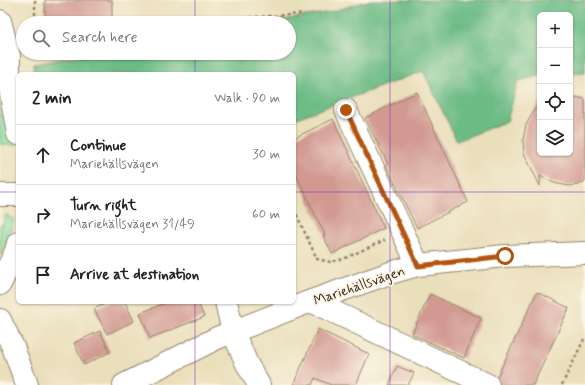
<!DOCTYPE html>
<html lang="en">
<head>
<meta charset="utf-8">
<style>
	body { margin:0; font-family:Mynerve,sans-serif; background:#f6f6f6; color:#222 }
	.controls { position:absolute; right:12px; top:12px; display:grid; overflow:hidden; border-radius:6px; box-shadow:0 1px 3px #0004 }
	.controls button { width:36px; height:36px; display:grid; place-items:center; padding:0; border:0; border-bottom:1px solid #e0e0e0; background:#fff; color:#222; font:20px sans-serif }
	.stop { position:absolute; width:12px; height:12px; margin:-9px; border:3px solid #b45309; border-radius:50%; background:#fff }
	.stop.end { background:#b45309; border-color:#fff; box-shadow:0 1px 4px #0008 }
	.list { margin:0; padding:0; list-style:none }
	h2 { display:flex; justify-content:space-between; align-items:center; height:52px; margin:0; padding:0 16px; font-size:17px }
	h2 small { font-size:13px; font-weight:400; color:#767676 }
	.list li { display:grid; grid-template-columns:26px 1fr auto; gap:12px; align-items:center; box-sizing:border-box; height:60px; padding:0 16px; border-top:1px solid #e0e0e0 }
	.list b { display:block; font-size:15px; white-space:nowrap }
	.list p { margin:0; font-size:13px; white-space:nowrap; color:#767676 }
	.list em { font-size:13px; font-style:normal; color:#767676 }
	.icon { flex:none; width:22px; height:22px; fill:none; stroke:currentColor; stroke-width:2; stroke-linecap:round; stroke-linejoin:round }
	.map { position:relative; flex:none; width:585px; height:385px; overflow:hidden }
	.search { position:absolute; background:#fff; box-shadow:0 1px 3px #0004; left:16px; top:16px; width:280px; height:44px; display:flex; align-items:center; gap:10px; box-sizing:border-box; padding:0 14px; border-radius:22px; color:#767676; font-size:15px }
	.panel { position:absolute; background:#fff; box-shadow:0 1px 3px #0004; left:16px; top:72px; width:280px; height:232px; border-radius:6px }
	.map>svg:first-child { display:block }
	.green { fill:#87dda0; stroke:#61845f }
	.forest { fill:#6dbc86; stroke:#547352 }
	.building { fill:#d19992 }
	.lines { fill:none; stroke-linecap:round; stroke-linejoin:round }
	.minor-casing { stroke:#92846c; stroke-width:24 }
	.path { stroke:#92846c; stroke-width:2.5; stroke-dasharray:3 3; stroke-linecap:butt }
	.minor { stroke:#fff; stroke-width:22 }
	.route { stroke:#b45309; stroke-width:5 }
	.grid { fill:none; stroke:#7b2cbf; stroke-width:1; stroke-opacity:0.55 }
	.labels { text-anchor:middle; stroke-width:4; stroke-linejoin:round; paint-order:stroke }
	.street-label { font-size:14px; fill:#3b2a1e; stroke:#fcf5e5 }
</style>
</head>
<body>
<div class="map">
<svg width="585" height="385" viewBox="0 0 585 385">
	<rect width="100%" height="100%" fill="#fcf5e5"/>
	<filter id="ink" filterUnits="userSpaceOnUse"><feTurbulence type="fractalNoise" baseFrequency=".025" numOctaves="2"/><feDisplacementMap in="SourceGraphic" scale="8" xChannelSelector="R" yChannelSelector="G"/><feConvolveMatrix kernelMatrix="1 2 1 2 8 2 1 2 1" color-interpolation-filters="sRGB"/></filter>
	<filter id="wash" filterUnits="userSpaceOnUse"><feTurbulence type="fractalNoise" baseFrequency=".012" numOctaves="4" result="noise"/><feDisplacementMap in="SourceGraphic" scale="16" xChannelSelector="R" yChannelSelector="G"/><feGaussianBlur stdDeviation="0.9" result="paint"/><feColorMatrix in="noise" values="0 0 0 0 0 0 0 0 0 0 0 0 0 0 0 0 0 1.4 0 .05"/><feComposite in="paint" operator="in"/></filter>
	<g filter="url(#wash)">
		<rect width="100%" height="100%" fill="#eadfbb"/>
		<path class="green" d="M 0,95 L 16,146 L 0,144 Z
			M 6,215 L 14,220 L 0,256 L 0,225 L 3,225 Z"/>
		<path class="forest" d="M 371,0 L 585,0 L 585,73 L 570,72 L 570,15 L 540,15 L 540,76 L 518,81 L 507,121 L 457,141 L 423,71 L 294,119 L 294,74 L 33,74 L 34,64 L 95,53 L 289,53 L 289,23 L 265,23 L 330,12 Z"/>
		<g id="blocks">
			<path class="building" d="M 45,0 L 112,0 L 112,23 L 45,23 Z
				M 417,92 L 468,202 L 417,228 L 386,165 L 388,164 L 365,118 Z
				M 570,96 L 585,99 L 585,181 L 578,185 L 569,186 L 554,183 L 540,176 L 540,186 L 524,153 L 523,140 L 526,125 L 540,100 L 540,153 L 570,153 Z
				M 333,119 L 384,228 L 332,254 L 323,235 L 325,235 L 294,170 L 294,138 Z
				M 537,292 L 569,308 L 533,385 L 500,385 L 497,377 Z
				M 430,294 L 481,318 L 464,358 L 412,334 Z
				M 109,302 L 125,302 L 134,321 L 107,334 L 94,309 Z
				M 168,302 L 198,302 L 204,317 L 150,338 L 140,313 Z
				M 318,329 L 369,354 L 356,385 L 331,385 L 315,378 L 312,385 L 293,385 Z
				M 100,331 L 110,352 L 84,365 L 74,343 Z
				M 397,366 L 414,373 L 408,385 L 389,385 Z"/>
		</g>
	</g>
	<g filter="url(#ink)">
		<use href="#blocks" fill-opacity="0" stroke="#92846c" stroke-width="1"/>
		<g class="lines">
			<defs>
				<path id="minor" d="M 0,21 L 9,55 L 9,83 L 18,134
					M 346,110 L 418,265
					M 0,195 L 18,195
					M 0,284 L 16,251 L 18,243
					M 311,301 L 488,385
					M 226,302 L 233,332 L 247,364 L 259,385
					M 0,320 L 13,347 L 27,385
					M 124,385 L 217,338 L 311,301 L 390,273 L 418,265 L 505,256 L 585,253"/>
			</defs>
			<use href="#minor" class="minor-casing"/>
			<path class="path" d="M 35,0 L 35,23
				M 160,23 L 304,14
				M 294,209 L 317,259 L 331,262 L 343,259 L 385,240
				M 562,385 L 585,337"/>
			<use href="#minor" class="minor"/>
		</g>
	</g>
	<g class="lines" filter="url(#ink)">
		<path class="route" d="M 346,110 L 418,266 L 505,256"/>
	</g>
	<path class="grid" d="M 195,0 L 195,23M 390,0 L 390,385M 195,53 L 195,74M 0,192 L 18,192M 294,192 L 585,192M 195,302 L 195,385"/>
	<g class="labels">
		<g class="street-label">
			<text transform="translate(359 285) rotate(-19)" y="5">Mariehällsvägen</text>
		</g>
	</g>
</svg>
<div class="controls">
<button>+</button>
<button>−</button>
<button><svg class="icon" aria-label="locate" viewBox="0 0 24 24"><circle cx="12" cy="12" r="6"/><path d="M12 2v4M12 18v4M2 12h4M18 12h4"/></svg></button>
<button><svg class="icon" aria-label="layers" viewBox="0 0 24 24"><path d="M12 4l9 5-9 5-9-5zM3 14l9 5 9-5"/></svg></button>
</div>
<div class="stop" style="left:505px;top:256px"></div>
<div class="stop end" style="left:346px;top:110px"></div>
<div class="search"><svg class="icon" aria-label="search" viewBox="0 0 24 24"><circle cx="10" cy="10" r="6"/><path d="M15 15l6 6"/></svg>Search here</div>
<section class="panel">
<h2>2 min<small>Walk · 90 m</small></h2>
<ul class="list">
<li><svg class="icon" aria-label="ahead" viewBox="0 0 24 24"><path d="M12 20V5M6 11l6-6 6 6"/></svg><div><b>Continue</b><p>Mariehällsvägen</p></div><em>30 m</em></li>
<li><svg class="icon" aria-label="right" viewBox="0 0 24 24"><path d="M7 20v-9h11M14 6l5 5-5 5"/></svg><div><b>Turn right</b><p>Mariehällsvägen 31/49</p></div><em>60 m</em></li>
<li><svg class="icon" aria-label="arrive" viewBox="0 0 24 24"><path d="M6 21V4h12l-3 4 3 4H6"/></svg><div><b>Arrive at destination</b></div></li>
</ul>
</section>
</div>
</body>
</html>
